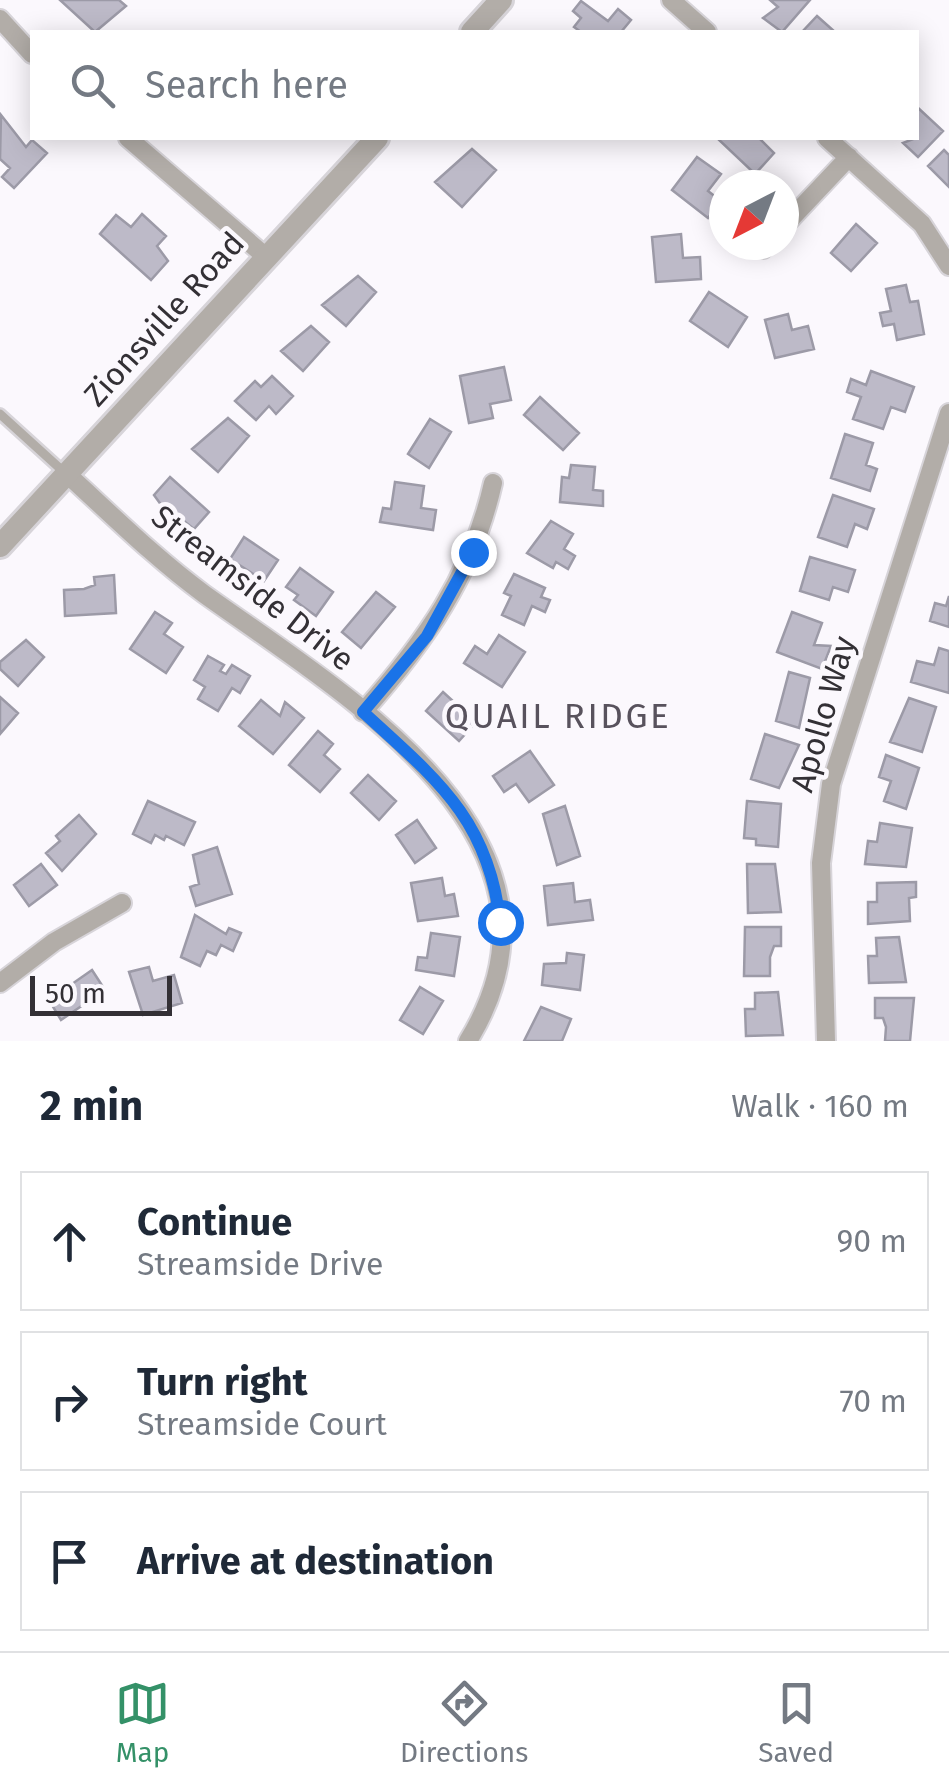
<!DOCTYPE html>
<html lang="en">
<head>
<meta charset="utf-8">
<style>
	body { margin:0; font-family:"Fira Sans",sans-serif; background:#f6f6f7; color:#1f2937 }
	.compass { position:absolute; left:709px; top:170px; width:90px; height:90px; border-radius:50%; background:#fff; box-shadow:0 5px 25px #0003; rotate:222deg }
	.scale { position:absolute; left:30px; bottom:25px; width:142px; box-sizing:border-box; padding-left:10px; border:5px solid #333035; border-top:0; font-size:28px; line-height:35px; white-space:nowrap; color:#333035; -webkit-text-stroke:8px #fbf8fd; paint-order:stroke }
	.stop { position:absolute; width:30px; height:30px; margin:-22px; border:8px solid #1a73e8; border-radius:50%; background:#fff }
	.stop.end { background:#1a73e8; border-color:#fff; box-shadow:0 2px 10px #0008 }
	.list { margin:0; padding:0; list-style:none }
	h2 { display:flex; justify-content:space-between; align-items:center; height:130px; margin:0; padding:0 40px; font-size:42px }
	h2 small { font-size:32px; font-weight:400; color:#747a83 }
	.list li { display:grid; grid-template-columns:65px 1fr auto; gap:30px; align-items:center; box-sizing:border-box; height:140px; margin:0 20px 20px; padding:0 20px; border:2px solid #e0e1e3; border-radius:0px }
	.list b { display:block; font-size:38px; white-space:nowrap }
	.list p { margin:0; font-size:32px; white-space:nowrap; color:#747a83 }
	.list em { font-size:32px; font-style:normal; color:#747a83 }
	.icon { flex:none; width:55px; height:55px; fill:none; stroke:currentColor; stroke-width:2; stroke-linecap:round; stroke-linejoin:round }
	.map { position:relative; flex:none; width:949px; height:1041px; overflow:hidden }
	.search { position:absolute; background:#fff; box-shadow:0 5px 25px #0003; left:30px; right:30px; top:30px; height:110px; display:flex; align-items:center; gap:25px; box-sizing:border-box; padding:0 35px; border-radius:0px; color:#747a83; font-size:38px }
	.sheet { height:610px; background:#fff }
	nav { display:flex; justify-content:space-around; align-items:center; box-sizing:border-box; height:140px; border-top:2px solid #e0e1e3; background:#fff; font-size:28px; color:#747a83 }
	nav a { display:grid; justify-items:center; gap:5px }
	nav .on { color:#349168 }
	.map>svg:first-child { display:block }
	.building { fill:#bdbac8; stroke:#9c9aa7; stroke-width:2.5 }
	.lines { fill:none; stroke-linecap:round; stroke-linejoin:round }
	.service-casing { stroke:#d7d4d9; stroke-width:14 }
	.minor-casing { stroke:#d7d4d9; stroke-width:22 }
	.tertiary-casing { stroke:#d7d4d9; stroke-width:28 }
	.service { stroke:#b2ada8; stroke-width:9 }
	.minor { stroke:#b2ada8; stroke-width:18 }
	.tertiary { stroke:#b2ada8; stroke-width:22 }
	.route { stroke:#1a73e8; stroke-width:12 }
	.labels { text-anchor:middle; stroke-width:9; stroke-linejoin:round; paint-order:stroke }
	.street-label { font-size:32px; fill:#333035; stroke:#fbf8fd }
	.neighbourhood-label { font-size:35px; letter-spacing:2.5px; fill:#58525d; stroke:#fbf8fd }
</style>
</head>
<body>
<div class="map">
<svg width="949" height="1041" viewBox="0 0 949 1041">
	<rect width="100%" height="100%" fill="#fbf8fd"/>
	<path class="building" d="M 60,0 L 119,0 L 126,6 L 95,32 Z
		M 770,0 L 810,0 L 782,32 L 763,18 L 778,7 Z
		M 581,1 L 608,21 L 618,9 L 631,20 L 621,32 L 581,32 L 574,27 L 581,18 L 573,11 Z
		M 817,16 L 835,32 L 802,32 Z
		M 916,106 L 943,131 L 918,157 L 903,143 L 916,138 Z
		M 1,115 L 26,147 L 32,140 L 47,153 L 14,188 L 2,177 L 10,168 L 0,159 Z
		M 717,138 L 759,138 L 774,153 L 755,174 Z
		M 472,149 L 496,170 L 462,207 L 435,182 Z
		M 944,150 L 949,155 L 949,187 L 928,166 Z
		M 697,157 L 721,174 L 708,191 L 721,201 L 708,218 L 672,190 Z
		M 142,214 L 166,236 L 157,246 L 168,261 L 151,280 L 100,234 L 116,215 L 131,227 Z
		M 856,224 L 877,243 L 851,271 L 831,253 Z
		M 681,234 L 683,258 L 700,257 L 701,279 L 656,282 L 652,237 Z
		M 358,276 L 376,292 L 346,326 L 322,305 Z
		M 906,285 L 910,302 L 918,301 L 924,334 L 897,340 L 894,324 L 883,326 L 880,313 L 891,311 L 886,289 Z
		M 709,292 L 747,317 L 728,347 L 690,321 Z
		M 788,314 L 792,330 L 808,326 L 814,349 L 775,358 L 765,320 Z
		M 311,326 L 329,342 L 303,371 L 281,351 Z
		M 504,367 L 511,400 L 490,404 L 493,418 L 469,423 L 460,376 Z
		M 871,371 L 914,387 L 905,412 L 891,407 L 883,429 L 853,419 L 861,397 L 847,392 L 851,379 L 866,385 Z
		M 272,376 L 293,396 L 276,414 L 269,406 L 256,420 L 235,401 L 255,381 L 261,387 Z
		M 540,397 L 579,433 L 563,450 L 524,415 Z
		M 228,418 L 249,436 L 218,472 L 192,449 Z
		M 430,419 L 451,432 L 429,468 L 408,454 Z
		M 845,434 L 873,443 L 866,465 L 877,469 L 870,491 L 831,478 Z
		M 571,465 L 595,467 L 593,490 L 603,491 L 603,506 L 560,502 L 562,477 L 569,478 Z
		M 170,477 L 209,512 L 194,529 L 170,510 L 167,513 L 154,495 Z
		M 395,482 L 424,486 L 421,508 L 436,510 L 433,530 L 380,522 L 383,508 L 391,509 Z
		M 833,495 L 874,509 L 867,529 L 855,524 L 847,547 L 818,537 Z
		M 551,521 L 573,534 L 564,549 L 575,556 L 568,569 L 556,562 L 553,568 L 527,553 Z
		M 244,537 L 278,560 L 264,581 L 230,559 Z
		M 810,557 L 855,570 L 848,592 L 833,587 L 829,600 L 800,591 Z
		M 300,568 L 333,592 L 316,616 L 294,600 L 298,595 L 286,587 Z
		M 514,574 L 545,588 L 541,597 L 550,600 L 545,612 L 532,606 L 524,625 L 502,615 L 511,596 L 504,593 Z
		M 114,575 L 116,613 L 65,616 L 64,590 L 84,589 L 95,585 L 94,577 Z
		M 376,592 L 395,607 L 361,648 L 342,632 Z
		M 949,596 L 949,627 L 930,621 L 935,603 L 946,606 Z
		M 155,612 L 172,623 L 164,634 L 183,647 L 166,673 L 130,649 Z
		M 792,612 L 822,623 L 814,645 L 831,646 L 822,669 L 777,652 Z
		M 499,635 L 525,652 L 502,687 L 464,663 L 475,646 L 487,654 Z
		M 26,640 L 44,657 L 18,686 L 0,669 L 0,662 Z
		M 939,648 L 949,651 L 949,693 L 911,682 L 917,661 L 934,665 Z
		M 208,656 L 224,665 L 220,671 L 226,674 L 232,665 L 250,676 L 240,693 L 232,688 L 218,711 L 198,699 L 205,687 L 194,680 Z
		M 789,672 L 810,678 L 799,728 L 776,721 Z
		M 443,692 L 476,722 L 459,741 L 426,711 Z
		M 0,697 L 18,713 L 0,734 Z
		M 909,698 L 936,707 L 922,752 L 890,742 Z
		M 261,700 L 280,716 L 285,702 L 304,718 L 273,754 L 239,726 Z
		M 318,731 L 333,744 L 324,755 L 340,769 L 320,792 L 289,765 Z
		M 765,734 L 799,745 L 779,788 L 751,779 Z
		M 530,751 L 554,785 L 529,802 L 516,784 L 504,792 L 493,776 Z
		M 886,755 L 919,768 L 906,809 L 884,801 L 891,781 L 879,777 Z
		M 368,775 L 396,801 L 379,820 L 351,793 Z
		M 148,801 L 195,822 L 184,845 L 166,836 L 164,840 L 155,835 L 151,843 L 133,834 Z
		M 747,801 L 781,804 L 778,847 L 756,845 L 756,839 L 744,838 Z
		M 565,806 L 580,856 L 557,865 L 543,814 Z
		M 79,815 L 96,834 L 62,871 L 46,853 L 60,841 L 56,836 Z
		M 417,820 L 436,848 L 415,863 L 396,835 Z
		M 880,823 L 912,828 L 906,867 L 865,864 L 868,841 L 877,842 Z
		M 217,847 L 232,894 L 196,906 L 190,887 L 199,884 L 193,855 Z
		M 41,864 L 57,885 L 29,906 L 14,885 Z
		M 747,864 L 775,864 L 781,912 L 748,913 Z
		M 442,878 L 445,896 L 454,894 L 458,916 L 418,921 L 411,883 Z
		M 916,882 L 916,897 L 909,898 L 910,921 L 868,924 L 868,902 L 877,902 L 877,883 Z
		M 573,883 L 575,902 L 590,900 L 593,920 L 548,925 L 544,886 Z
		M 195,915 L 226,934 L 229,928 L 241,933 L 233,951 L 221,945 L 216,955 L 207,951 L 200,966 L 181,957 Z
		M 745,927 L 781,927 L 781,946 L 774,946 L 770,957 L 770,976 L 744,976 Z
		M 431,933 L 460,937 L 454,976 L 416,970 L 418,957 L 427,958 Z
		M 899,937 L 906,982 L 869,983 L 868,956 L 877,956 L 876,938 Z
		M 567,953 L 584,955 L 580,990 L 542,985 L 544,964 L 566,963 Z
		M 149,967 L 153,981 L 174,975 L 182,1003 L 143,1015 L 129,972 Z
		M 92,970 L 105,990 L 61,1020 L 49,1000 Z
		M 420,987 L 443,1001 L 423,1034 L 400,1020 Z
		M 778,992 L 783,1035 L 746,1036 L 745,1009 L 755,1009 L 755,993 Z
		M 875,998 L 914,998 L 910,1041 L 885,1041 L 886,1027 L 883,1018 L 875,1018 Z
		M 541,1007 L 571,1019 L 562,1041 L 524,1041 Z"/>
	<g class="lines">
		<defs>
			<path id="service" d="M 0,414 L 65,473"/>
			<path id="minor" d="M 671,0 L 707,32
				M 0,19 L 32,54
				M 128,138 L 265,256
				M 827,138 L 922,224 L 949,266
				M 784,226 L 849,157
				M 763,249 L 767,245
				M 67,474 C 112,515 155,558 204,594 C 342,693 593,838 468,1041
				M 363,712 C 425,642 472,576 493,483
				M 0,983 L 54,942 L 122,903
				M 826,1041 L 821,863 L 831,784 L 949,413"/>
			<path id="tertiary" d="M 472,32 L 501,0
				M 0,546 L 377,138"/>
		</defs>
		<use href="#service" class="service-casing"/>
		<use href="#minor" class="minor-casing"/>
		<use href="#tertiary" class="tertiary-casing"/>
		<use href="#service" class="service"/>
		<use href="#minor" class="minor"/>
		<use href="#tertiary" class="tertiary"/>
	</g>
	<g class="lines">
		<path class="route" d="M 473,552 L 427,636 L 363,712 C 435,778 489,819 500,922"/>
	</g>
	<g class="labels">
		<g class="street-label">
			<text transform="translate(164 319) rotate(-48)" y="11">Zionsville Road</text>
			<text transform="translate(253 588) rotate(38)" y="11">Streamside Drive</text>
			<text transform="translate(823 714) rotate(-74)" y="11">Apollo Way</text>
		</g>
		<g class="neighbourhood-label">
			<text x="558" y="728">QUAIL RIDGE</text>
		</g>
	</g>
</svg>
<svg class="compass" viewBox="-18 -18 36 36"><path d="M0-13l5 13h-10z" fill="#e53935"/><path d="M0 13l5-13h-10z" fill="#747a83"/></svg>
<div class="scale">50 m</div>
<div class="stop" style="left:500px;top:922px"></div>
<div class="stop end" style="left:473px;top:552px"></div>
<div class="search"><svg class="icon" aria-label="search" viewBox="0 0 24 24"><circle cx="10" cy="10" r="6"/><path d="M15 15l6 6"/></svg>Search here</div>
</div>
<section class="sheet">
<h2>2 min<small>Walk · 160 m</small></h2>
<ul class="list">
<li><svg class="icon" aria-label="ahead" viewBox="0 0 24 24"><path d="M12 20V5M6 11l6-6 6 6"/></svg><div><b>Continue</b><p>Streamside Drive</p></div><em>90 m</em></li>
<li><svg class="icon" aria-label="right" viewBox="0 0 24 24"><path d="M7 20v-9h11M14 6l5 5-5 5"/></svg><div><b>Turn right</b><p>Streamside Court</p></div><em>70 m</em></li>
<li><svg class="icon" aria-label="arrive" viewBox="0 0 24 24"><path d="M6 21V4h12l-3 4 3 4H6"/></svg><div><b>Arrive at destination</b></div></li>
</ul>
</section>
<nav>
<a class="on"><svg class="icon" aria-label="map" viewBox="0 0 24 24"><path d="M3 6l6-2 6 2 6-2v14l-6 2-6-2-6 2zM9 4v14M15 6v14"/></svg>Map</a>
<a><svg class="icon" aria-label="directions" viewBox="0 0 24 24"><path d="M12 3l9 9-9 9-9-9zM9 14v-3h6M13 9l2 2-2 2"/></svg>Directions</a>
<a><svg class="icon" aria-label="saved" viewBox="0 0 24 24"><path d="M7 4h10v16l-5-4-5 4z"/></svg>Saved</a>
</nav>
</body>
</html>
